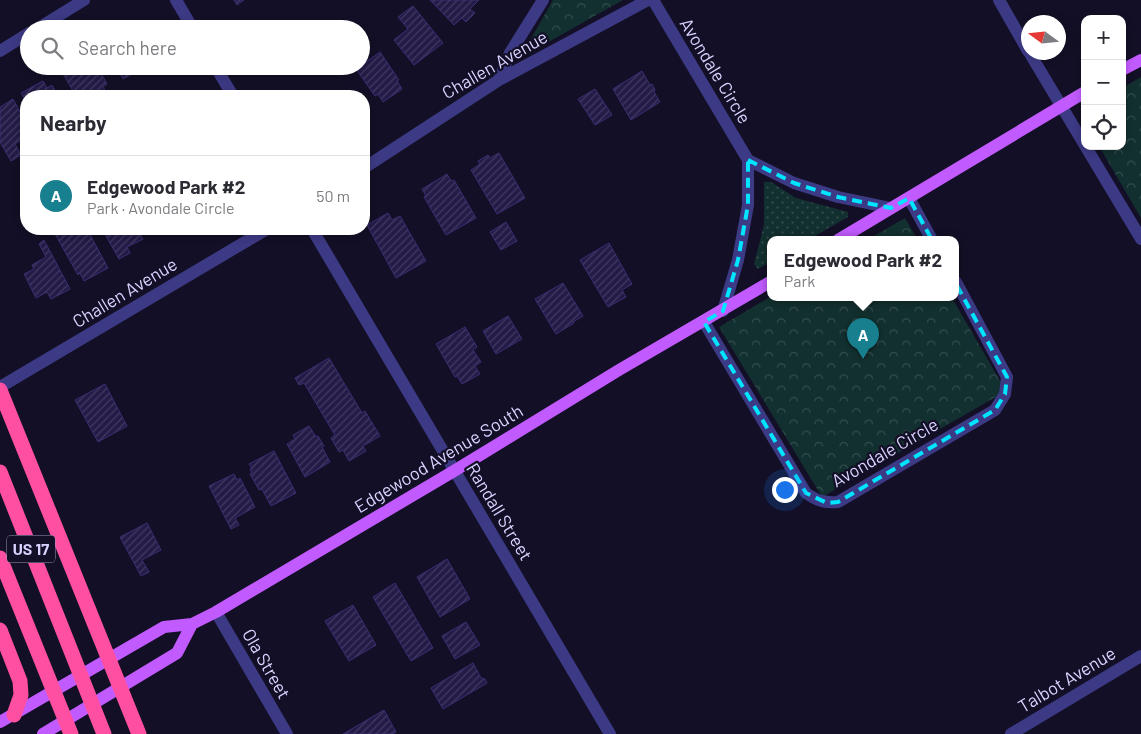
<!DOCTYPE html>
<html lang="en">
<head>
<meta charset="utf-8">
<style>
	body { margin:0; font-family:Barlow,sans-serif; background:#f7f7f7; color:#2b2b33 }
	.controls { position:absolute; right:15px; top:15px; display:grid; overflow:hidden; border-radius:10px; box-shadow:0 2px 8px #0003 }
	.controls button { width:45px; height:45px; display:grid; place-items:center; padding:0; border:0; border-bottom:1px solid #e1e1e2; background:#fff; color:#2b2b33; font:25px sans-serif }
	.compass { position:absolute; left:1021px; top:15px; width:45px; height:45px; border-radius:50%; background:#fff; box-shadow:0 2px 8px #0003; rotate:285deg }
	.you { position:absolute; left:784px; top:489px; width:18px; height:18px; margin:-12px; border:4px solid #fff; border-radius:50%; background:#1a73e8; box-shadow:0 0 0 8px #1a73e833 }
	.badge { display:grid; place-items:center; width:32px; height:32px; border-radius:50%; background:#187f8f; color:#fff; font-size:16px; font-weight:700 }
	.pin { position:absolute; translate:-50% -41px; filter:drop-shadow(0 1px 2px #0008) }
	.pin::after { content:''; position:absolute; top:26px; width:18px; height:15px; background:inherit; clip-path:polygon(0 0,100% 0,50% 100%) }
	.popup { position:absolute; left:767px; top:236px; width:192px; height:65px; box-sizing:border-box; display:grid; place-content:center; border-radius:10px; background:#fff; filter:drop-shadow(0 1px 4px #0005); font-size:16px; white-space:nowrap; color:#7c7c81 }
	.popup b { font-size:19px; color:#2b2b33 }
	.popup::after { content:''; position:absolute; left:50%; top:100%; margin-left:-10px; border:10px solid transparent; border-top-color:#fff }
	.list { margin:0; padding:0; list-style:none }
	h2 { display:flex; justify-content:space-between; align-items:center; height:65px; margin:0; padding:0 20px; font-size:21px }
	h2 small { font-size:16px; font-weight:400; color:#7c7c81 }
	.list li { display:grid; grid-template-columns:32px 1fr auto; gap:15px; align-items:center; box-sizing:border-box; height:80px; padding:0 20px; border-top:1px solid #e1e1e2 }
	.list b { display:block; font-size:19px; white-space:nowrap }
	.list p { margin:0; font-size:16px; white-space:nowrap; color:#7c7c81 }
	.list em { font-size:16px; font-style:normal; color:#7c7c81 }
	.icon { flex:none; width:28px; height:28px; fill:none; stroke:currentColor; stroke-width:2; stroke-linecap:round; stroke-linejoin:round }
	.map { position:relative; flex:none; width:1141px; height:734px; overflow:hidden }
	.search { position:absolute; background:#fff; box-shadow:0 2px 8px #0003; left:20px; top:20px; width:350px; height:55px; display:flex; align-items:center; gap:12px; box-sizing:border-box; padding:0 18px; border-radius:28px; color:#7c7c81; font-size:19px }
	.panel { position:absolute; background:#fff; box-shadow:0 2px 8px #0003; left:20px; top:90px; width:350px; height:145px; border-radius:20px }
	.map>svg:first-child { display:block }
	.grass { fill:url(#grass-dots) }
	.park { fill:url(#park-crowns) }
	.building { fill:url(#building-hatch); stroke:#3b2d73 }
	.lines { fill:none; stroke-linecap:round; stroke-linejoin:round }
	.minor { stroke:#3d3a85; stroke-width:12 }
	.major { stroke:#c25bff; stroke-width:12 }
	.highway { stroke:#ff4fa3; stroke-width:15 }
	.marked { fill:none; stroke:#00e5ff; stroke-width:4; stroke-dasharray:10 6; stroke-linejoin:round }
	.labels { text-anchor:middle; stroke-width:4.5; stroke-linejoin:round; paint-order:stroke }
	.shield { fill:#130f26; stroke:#9e99be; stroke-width:1 }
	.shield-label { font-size:16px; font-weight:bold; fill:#d9d4ff }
	.street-label { font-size:18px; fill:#d9d4ff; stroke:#130f26 }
</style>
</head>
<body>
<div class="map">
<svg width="1141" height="734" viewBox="0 0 1141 734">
	<defs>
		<pattern id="grass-dots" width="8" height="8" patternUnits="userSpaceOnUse" patternTransform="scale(1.25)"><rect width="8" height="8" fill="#12302f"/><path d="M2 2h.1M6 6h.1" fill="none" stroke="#344d4e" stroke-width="1.8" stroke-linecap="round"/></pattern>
		<pattern id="park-crowns" width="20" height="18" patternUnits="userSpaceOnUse" patternTransform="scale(1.25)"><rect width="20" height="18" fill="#12302f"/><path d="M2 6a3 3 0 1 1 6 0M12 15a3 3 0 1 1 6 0" fill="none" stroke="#344d4e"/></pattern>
		<pattern id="building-hatch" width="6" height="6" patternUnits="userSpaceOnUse" patternTransform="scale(1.25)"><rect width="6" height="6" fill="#241b47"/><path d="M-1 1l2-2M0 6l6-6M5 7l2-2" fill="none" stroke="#433b63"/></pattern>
	</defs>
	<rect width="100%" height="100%" fill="#130f26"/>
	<path class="grass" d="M 764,182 L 771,182 L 796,198 L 848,212 L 848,217 L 808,240 L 770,240 L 770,262 L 758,269 L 754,264 L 764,225 Z"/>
	<path class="park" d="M 553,0 L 623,0 L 520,58 Z
		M 1141,77 L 1141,218 L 1099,146 L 1122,146 L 1122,88 Z
		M 905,218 L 918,240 L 867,240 Z
		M 770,297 L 952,298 L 1006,391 L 822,497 L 719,327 Z"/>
	<path class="building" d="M 234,0 L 244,0 L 237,5 Z
		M 430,0 L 479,0 L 470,9 L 475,13 L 466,22 L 462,18 L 454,25 Z
		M 413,6 L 443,43 L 414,65 L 394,40 L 408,29 L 398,17 Z
		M 380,52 L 399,80 L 397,81 L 402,89 L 383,102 L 378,94 L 375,96 L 356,69 Z
		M 72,66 L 97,66 L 107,84 L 103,87 L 106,92 L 98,96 L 76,96 L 62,72 Z
		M 115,66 L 146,66 L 123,79 Z
		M 642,71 L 650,85 L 652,84 L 655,90 L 654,92 L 660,102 L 631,120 L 613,89 Z
		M 43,81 L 47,88 L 52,85 L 58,96 L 26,96 L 26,101 L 21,93 Z
		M 595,89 L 612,115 L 595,125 L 578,99 Z
		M 13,99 L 25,121 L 26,120 L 26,137 L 15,144 L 21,155 L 11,161 L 0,142 L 0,107 Z
		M 499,153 L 525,198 L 497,214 L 471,170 L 480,164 L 478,161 L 488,155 L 490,158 Z
		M 447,174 L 451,181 L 454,180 L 476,218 L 446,235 L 424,197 L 426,196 L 422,189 Z
		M 388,213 L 392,220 L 400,216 L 426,261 L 396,278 L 367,225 Z
		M 506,222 L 517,241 L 501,250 L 490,232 Z
		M 65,229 L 87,229 L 108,268 L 84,281 L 80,273 L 78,275 L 55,234 Z
		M 102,229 L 137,229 L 143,239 L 127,247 L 130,253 L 119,259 Z
		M 44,240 L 70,289 L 51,299 L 47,292 L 36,298 L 24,274 L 34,269 L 32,265 L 46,257 L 39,244 Z
		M 609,243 L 632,284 L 622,290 L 626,297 L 608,307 L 580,260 Z
		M 563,283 L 583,316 L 573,322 L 574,323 L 556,334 L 535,299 Z
		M 508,316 L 522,339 L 496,354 L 483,331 Z
		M 465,327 L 477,347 L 473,350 L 481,362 L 475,366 L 480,374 L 462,384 L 457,376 L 455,377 L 436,344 Z
		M 329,358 L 362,413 L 365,411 L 380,436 L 363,446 L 366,451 L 349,461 L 343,450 L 339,452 L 331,438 L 335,435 L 304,383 L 299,385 L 295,378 Z
		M 105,384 L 127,426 L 98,442 L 75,400 Z
		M 309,426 L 316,437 L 318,436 L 324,446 L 322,447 L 330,462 L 305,477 L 287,444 L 295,439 L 293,435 Z
		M 274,451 L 296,493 L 271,506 L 262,489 L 259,490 L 250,474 L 252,473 L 250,469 L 252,468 L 249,464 Z
		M 234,474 L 237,480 L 240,478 L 255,507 L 235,518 L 239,525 L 231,529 L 209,486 Z
		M 147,523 L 161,550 L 142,560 L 149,572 L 141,576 L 120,537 Z
		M 447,559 L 470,599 L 440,617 L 417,577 Z
		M 395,583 L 433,648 L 411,661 L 373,597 Z
		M 353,605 L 376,645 L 349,661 L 325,621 Z
		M 466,622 L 480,645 L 455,659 L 442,636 Z
		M 473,663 L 481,678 L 485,679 L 487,683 L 443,709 L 431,688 Z
		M 384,710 L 396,732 L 393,734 L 343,734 Z"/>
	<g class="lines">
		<path class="minor" d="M 176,0 L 193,29
			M 653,0 L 748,160 L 794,183 L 838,197 L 891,208
			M 999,0 L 1028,51
			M 37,29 L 84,0
			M 0,51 L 29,33
			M 1029,52 L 1141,239
			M 215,66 L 233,96
			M 499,80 L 510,53 L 543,0
			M 364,168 L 499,80 L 648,0
			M 909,198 L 932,240
			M 312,229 L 610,734
			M 723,311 L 738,260 L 748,205 L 748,160
			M 704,322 L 806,493 C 817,501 825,503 838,502 L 995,410 L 1005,394 L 1007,377 L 956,282
			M 0,387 L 267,229
			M 216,612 L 287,734
			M 1011,734 L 1141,656"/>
		<path class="major" d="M 1122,70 L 1141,60
			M 838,240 L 1085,92
			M 0,722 L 164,627 L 192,624 L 216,612 L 454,471 L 619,370 L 770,282
			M 43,734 L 177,653 L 192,624"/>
		<path class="highway" d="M 0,390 L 139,734
			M 0,472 L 104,734
			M 0,558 L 71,734
			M 0,630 L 20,681 L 21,695 L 14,715"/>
	</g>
	<path class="marked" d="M 748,160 L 794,183 L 838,197 L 891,208 L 909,198 L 1007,377 L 1005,394 L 995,410 L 838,502 L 827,503 L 806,493 L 704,322 L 723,311 L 738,260 L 748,205 Z"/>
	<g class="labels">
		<rect class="shield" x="7" y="535.5" width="48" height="27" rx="4"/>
		<g class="shield-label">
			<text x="31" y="555">US 17</text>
		</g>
		<g class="street-label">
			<text transform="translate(495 65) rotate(-30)" y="6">Challen Avenue</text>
			<text transform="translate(715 71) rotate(59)" y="6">Avondale Circle</text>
			<text transform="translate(125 293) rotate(-31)" y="6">Challen Avenue</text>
			<text transform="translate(885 453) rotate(-30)" y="6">Avondale Circle</text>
			<text transform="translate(439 459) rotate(-31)" y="6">Edgewood Avenue South</text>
			<text transform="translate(499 512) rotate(59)" y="6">Randall Street</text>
			<text transform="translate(266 664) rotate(60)" y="6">Ola Street</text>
			<text transform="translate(1067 680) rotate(-31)" y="6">Talbot Avenue</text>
		</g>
	</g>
</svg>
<div class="controls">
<button>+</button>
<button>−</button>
<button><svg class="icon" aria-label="locate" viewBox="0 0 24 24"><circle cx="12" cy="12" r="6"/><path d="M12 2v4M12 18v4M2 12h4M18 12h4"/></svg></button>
</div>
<svg class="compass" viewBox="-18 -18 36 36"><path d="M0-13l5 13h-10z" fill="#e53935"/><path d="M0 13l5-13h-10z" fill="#7c7c81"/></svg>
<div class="you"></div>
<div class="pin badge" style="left:863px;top:359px">A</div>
<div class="popup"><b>Edgewood Park #2</b>Park</div>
<div class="search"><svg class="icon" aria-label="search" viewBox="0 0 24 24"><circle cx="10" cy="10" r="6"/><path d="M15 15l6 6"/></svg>Search here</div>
<section class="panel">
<h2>Nearby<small></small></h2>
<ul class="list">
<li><span class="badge">A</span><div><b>Edgewood Park #2</b><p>Park · Avondale Circle</p></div><em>50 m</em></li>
</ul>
</section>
</div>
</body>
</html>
